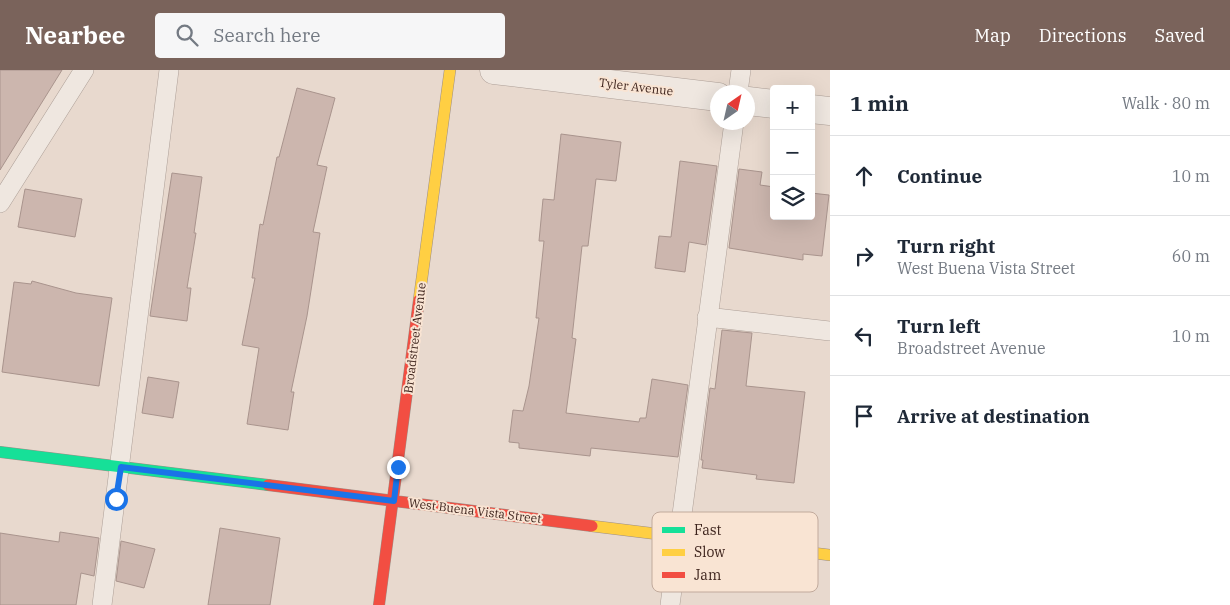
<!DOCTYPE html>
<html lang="en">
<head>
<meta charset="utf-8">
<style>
	body { margin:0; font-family:"IBM Plex Serif",serif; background:#f6f6f7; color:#1f2937 }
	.controls { position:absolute; right:15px; top:15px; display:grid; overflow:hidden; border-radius:5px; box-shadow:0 5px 20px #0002 }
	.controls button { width:45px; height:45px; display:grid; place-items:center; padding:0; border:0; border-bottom:1px solid #e0e1e3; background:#fff; color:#1f2937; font:25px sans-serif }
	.compass { position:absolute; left:710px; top:15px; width:45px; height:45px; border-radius:50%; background:#fff; box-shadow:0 5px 20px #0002; rotate:34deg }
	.stop { position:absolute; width:15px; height:15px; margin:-11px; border:4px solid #1a73e8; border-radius:50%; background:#fff }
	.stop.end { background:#1a73e8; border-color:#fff; box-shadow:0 1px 5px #0008 }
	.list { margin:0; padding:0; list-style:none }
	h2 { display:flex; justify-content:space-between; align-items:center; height:65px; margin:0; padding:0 20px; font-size:21px }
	h2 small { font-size:16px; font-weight:400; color:#747a83 }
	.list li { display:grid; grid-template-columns:32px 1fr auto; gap:15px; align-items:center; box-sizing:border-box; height:80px; padding:0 20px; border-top:1px solid #e0e1e3 }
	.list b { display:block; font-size:19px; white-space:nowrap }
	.list p { margin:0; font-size:16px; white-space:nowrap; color:#747a83 }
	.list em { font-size:16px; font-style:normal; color:#747a83 }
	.icon { flex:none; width:28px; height:28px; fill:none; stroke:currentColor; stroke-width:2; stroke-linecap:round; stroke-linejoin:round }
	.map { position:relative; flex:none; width:830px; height:535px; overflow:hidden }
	header { display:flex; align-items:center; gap:30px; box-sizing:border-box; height:70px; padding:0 25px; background:#7a635b; color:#fff }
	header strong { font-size:24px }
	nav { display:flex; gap:28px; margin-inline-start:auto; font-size:18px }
	.search { width:350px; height:45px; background:#f6f6f7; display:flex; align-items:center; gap:12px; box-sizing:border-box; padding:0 18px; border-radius:5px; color:#747a83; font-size:19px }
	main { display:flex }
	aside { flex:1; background:#fff }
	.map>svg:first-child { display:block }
	.building { fill:#ccb6ae; stroke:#a9948d }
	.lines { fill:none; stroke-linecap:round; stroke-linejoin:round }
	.lane-casing { stroke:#ad9f97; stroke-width:20 }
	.street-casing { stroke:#ad9f97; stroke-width:29 }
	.fast-casing { stroke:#9d8e86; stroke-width:12 }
	.slow-casing { stroke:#9d8e86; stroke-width:12 }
	.jam-casing { stroke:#9d8e86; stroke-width:12 }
	.lane { stroke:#efe7e0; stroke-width:19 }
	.street { stroke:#efe7e0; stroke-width:28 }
	.fast { stroke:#16e098; stroke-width:11 }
	.slow { stroke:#ffcf43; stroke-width:11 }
	.jam { stroke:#f24e42; stroke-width:11 }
	.route { stroke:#1a73e8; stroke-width:6 }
	.labels { text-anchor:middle; stroke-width:4; stroke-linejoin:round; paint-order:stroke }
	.street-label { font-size:12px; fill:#3e241d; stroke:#f9e4d3 }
	.key { fill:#f9e4d3; stroke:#c1aa9c; stroke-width:1 }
	.key-label { font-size:14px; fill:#3e241d }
</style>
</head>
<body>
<header>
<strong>Nearbee</strong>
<div class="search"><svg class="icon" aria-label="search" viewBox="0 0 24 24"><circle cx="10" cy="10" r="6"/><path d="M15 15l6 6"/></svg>Search here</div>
<nav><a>Map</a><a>Directions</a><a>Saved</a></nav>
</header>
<main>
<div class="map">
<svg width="830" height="535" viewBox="0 0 830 535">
	<rect width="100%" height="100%" fill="#e8d9ce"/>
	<path class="building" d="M 0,0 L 62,0 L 0,100 Z
		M 297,18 L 335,28 L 317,95 L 327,97 L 313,162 L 320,163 L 307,246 L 291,322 L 294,322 L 288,360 L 247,354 L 259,278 L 242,275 L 255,208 L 252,208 L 260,154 L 263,155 L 277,87 L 279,87 Z
		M 561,64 L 621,72 L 616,111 L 596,109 L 588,176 L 582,176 L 572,268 L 576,269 L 566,343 L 639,352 L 640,348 L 646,348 L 652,309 L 688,315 L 678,387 L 591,378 L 590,386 L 519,378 L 519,373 L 509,372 L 513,340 L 523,341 L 529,316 L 539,248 L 536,248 L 544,171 L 539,171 L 543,129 L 554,130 Z
		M 680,91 L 717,96 L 706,175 L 689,172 L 685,202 L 655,198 L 659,166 L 671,167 Z
		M 739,99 L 762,102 L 760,115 L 774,117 L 774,146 L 811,146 L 811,123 L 829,125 L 822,186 L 803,184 L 803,190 L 729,178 Z
		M 172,103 L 202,107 L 194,163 L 196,163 L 187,218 L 191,218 L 187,251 L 150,246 Z
		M 25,119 L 82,129 L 75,167 L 18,157 Z
		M 32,211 L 76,223 L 112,228 L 99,316 L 2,302 L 14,212 L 31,214 Z
		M 722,260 L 752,263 L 746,316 L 805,322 L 794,413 L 756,409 L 757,405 L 702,398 L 703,390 L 701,390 L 710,318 L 715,319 Z
		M 148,307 L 179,312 L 173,348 L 142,343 Z
		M 220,458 L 280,468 L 270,535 L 208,535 Z
		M 60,462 L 99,468 L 94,506 L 81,503 L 76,535 L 0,535 L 0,463 L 59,472 Z
		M 121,471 L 155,479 L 144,518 L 116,511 Z"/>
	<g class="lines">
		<defs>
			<path id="lane" d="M 738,22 L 741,0
				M 0,133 L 84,0
				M 707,247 L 830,261
				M 102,535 L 169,0
				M 670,535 L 734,52"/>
			<path id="street" d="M 494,0 L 718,27
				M 748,31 L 774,34
				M 811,39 L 830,41"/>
			<path id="fast" d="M 0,382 L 268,415"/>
			<path id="slow" d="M 419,230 L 450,0
				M 592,456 L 830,485"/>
			<path id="jam" d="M 268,415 L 592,456
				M 379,535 L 419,230"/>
		</defs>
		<use href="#lane" class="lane-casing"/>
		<use href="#street" class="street-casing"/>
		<use href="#fast" class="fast-casing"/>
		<use href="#slow" class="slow-casing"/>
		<use href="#jam" class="jam-casing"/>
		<use href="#lane" class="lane"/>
		<use href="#street" class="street"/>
		<use href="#fast" class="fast"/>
		<use href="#slow" class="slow"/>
		<use href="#jam" class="jam"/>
	</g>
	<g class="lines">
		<path class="route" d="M 116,429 L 121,397 L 394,431 L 398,397"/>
	</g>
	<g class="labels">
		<g class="street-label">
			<text transform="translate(636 17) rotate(7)" y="4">Tyler Avenue</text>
			<text transform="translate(415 268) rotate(-83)" y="4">Broadstreet Avenue</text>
			<text transform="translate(475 441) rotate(7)" y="4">West Buena Vista Street</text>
		</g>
	</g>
	<rect x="652" y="442" width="166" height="80" rx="8" class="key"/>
	<rect x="662" y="457" width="23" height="6" fill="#16e098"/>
	<rect x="662" y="479" width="23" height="7" fill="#ffcf43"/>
	<rect x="662" y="502" width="23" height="6" fill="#f24e42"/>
	<g class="key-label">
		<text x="694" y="465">Fast</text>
		<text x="694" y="487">Slow</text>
		<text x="694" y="510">Jam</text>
	</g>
</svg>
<div class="controls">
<button>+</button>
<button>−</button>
<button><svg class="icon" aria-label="layers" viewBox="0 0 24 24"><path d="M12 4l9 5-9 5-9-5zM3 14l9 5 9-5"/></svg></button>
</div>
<svg class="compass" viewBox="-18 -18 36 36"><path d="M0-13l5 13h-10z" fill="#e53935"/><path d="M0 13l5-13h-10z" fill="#747a83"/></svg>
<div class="stop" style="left:116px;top:429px"></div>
<div class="stop end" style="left:398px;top:397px"></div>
</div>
<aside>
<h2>1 min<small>Walk · 80 m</small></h2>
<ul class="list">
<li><svg class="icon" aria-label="ahead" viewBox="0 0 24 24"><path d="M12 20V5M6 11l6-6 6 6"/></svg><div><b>Continue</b></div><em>10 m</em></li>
<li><svg class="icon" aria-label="right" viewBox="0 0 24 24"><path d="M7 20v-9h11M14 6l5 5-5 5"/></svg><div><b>Turn right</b><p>West Buena Vista Street</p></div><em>60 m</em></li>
<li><svg class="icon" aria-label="left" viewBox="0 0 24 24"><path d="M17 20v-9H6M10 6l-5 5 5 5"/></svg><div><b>Turn left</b><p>Broadstreet Avenue</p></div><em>10 m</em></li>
<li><svg class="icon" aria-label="arrive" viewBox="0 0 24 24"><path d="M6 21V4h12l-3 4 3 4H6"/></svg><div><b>Arrive at destination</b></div></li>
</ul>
</aside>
</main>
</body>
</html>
